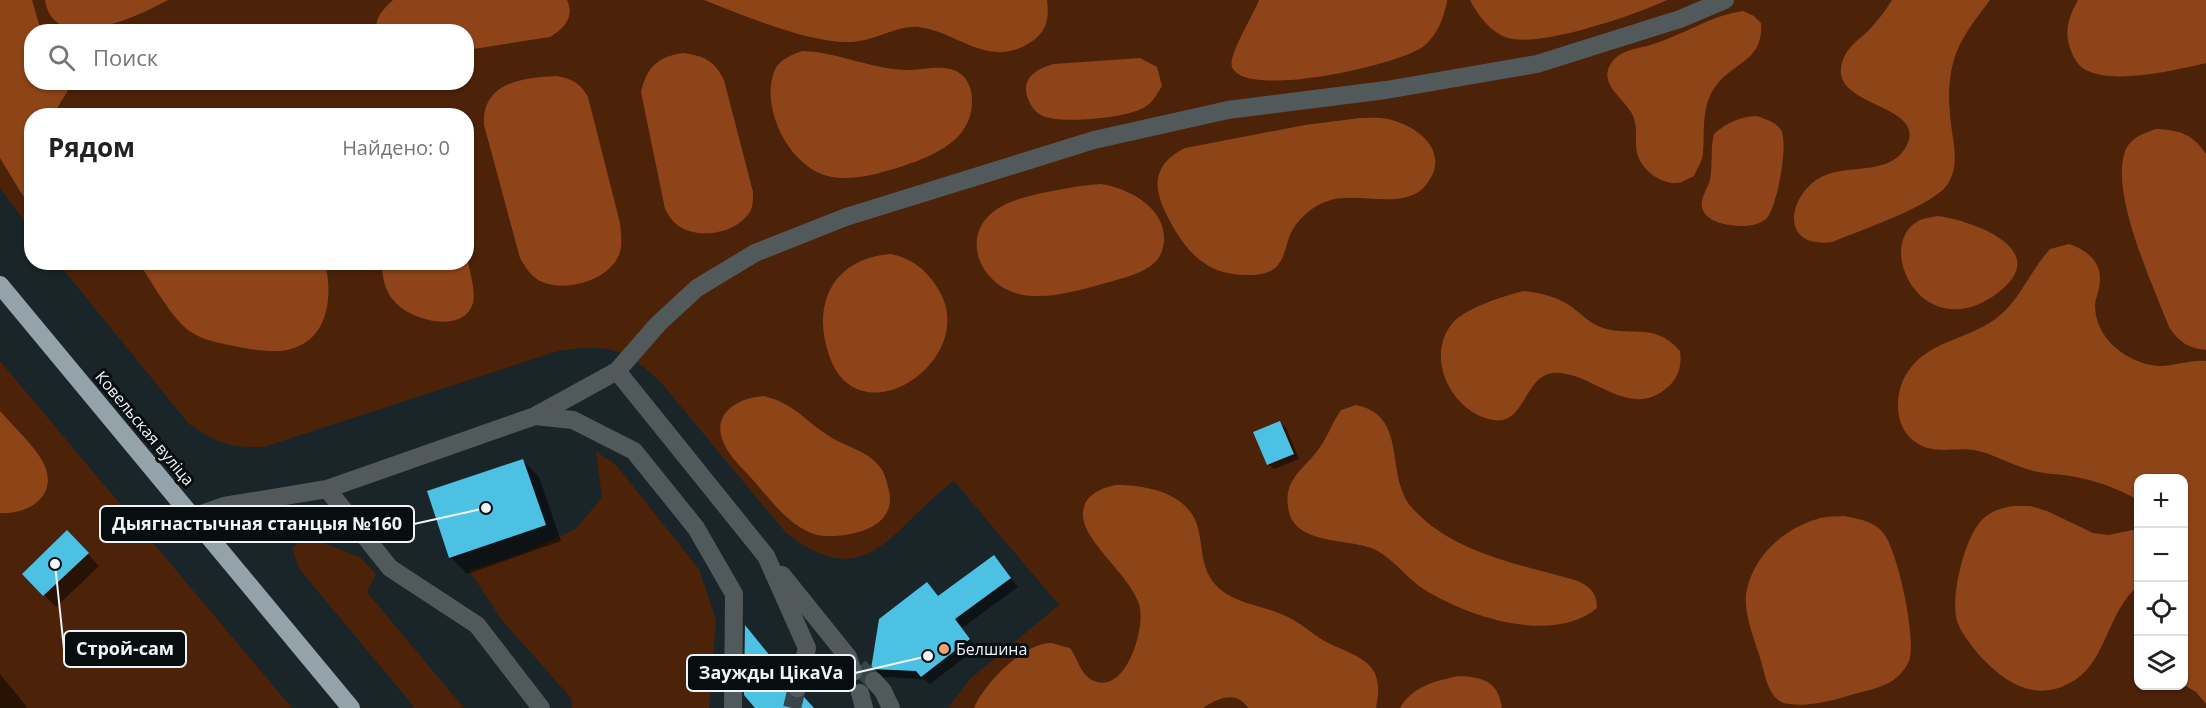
<!DOCTYPE html>
<html lang="ru">
<head>
<meta charset="utf-8">
<style>
	body { margin:0; font-family:"Open Sans",sans-serif; background:#f2f2f2; color:#222 }
	.controls { position:absolute; right:18px; bottom:18px; display:grid; overflow:hidden; border-radius:12px; box-shadow:0 2px 4px #0004 }
	.controls button { width:54px; height:54px; display:grid; place-items:center; padding:0; border:0; border-bottom:2px solid #e0e0e0; background:#fff; color:#222; font:30px sans-serif }
	.list { margin:0; padding:0; list-style:none }
	h2 { display:flex; justify-content:space-between; align-items:center; height:78px; margin:0; padding:0 24px; font-size:26px }
	h2 small { font-size:20px; font-weight:400; color:#767676 }
	.icon { flex:none; width:33px; height:33px; fill:none; stroke:currentColor; stroke-width:2; stroke-linecap:round; stroke-linejoin:round }
	.map { position:relative; flex:none; width:2206px; height:708px; overflow:hidden }
	.search { position:absolute; background:#fff; box-shadow:0 2px 4px #0004; left:24px; top:24px; width:450px; height:66px; display:flex; align-items:center; gap:15px; box-sizing:border-box; padding:0 21px; border-radius:24px; color:#767676; font-size:22px }
	.panel { position:absolute; background:#fff; box-shadow:0 2px 4px #0004; left:24px; top:108px; width:450px; height:162px; border-radius:24px }
	.map>svg:first-child { display:block }
	.green { fill:#4c2209; fill-rule:evenodd }
	.forest { fill:#8d4417 }
	.water { fill:#8e4418 }
	.shadow { fill:#0007 }
	.building { fill:#4dc1e4 }
	.lines { fill:none; stroke-linecap:round; stroke-linejoin:round }
	.minor-tunnel { stroke:#394448; stroke-width:18; stroke-dasharray:18 9; stroke-linecap:butt }
	.minor { stroke:#52595b; stroke-width:18 }
	.highway { stroke:#94a3a9; stroke-width:18 }
	.poi-dot { fill:#f0a27a; stroke:#080d0f; stroke-width:2 }
	.labels { text-anchor:middle; stroke-width:6; stroke-linejoin:round; paint-order:stroke }
	.street-label { font-size:16px; fill:#edf5f8; stroke:#080d0f }
	.poi-label { font-size:16px; fill:#edf5f8; stroke:#080d0f; text-anchor:start }
	.leader { fill:none; stroke:#edf5f8; stroke-width:2 }
	.callout-dot { fill:#edf5f8; stroke:#080d0f; stroke-width:2 }
	.callout { fill:#080d0f; stroke:#edf5f8; stroke-width:2 }
	.callout-label { font-size:18px; text-anchor:middle; font-weight:bold; fill:#edf5f8 }
</style>
</head>
<body>
<div class="map">
<svg width="2206" height="708" viewBox="0 0 2206 708">
	<rect width="100%" height="100%" fill="#192529"/>
	<path class="green" d="M 0,0 L 2206,0 L 2206,708 L 948,708 L 970,679 L 1059,605 L 954,481 C 891,527 868,598 785,532 L 663,385 C 627,348 608,343 558,351 L 264,447 C 231,448 215,443 188,423 L 58,263 L 466,262 L 466,116 L 32,116 L 31,230 L 0,188 ZM 32,32 L 466,32 L 466,82 L 32,82 ZM 2138,478 L 2184,478 L 2184,686 L 2138,686 Z
		M 0,361 L 292,708 L 0,708 Z
		M 596,451 L 617,466 L 699,569 L 716,620 L 709,708 L 572,708 L 571,698 L 501,619 L 469,570 L 521,554 L 576,529 L 602,497 Z
		M 300,540 L 316,540 L 360,557 L 376,574 L 367,592 L 464,708 L 415,708 L 300,570 L 292,549 Z"/>
	<path class="forest" d="M 0,0 L 32,0 L 41,31 L 32,32 L 32,82 L 71,83 C 67,95 58,103 55,115 L 32,116 L 31,209 L 0,158 Z
		M 704,0 L 1047,0 C 1049,17 1048,29 1034,40 C 990,72 958,31 918,27 C 899,25 874,41 852,42 C 810,44 743,15 704,0 Z
		M 1470,0 L 1667,0 C 1635,15 1547,45 1513,39 C 1493,36 1479,17 1470,0 Z
		M 1892,0 L 1990,0 C 1976,19 1959,39 1953,63 C 1949,79 1948,97 1950,113 C 1951,137 1962,164 1947,185 C 1931,207 1860,230 1833,242 C 1774,250 1790,187 1828,174 C 1852,166 1889,173 1904,150 C 1935,103 1828,109 1842,63 C 1847,46 1858,41 1870,29 C 1878,20 1886,10 1892,0 Z
		M 1743,11 L 1754,16 L 1761,23 C 1764,63 1731,61 1713,90 C 1701,110 1705,133 1703,154 C 1702,162 1697,169 1694,176 C 1689,178 1682,183 1677,183 C 1661,184 1643,171 1638,156 C 1633,142 1640,127 1631,112 C 1622,97 1597,82 1612,62 C 1621,49 1639,49 1653,44 C 1683,35 1712,15 1743,11 Z
		M 1360,118 C 1370,118 1382,117 1392,120 C 1421,128 1451,154 1426,185 C 1403,213 1355,189 1325,202 C 1310,208 1297,220 1290,235 C 1286,245 1285,256 1278,265 C 1272,273 1259,275 1250,275 C 1203,277 1181,246 1163,207 C 1151,179 1159,161 1185,148 L 1305,125 Z
		M 2069,244 C 2090,251 2104,265 2099,288 C 2098,294 2095,300 2095,306 C 2096,337 2122,359 2151,365 C 2169,369 2188,359 2206,361 L 2206,704 L 2196,692 L 2184,685 L 2184,574 L 2188,560 L 2184,541 L 2184,478 L 2138,478 L 2138,500 C 2117,488 2095,480 2070,476 C 2056,474 2043,474 2030,470 C 2011,465 1994,454 1974,450 C 1955,447 1935,455 1917,443 C 1892,428 1894,390 1909,370 C 1930,341 1965,340 1994,320 C 2019,303 2029,272 2050,249 Z
		M 1524,291 C 1541,293 1558,297 1572,307 C 1582,315 1591,324 1603,328 C 1635,337 1655,322 1680,351 C 1682,365 1679,377 1668,387 C 1628,422 1592,370 1553,373 C 1524,376 1525,426 1493,420 C 1453,413 1425,360 1451,325 C 1462,309 1506,295 1524,291 Z
		M 764,396 C 797,405 802,419 829,436 C 845,447 867,450 879,466 C 885,472 887,483 889,491 C 897,527 853,537 826,536 C 795,535 771,500 752,479 C 742,468 730,457 724,444 C 710,413 738,398 764,396 Z
		M 1356,405 C 1410,416 1383,476 1413,509 C 1456,555 1521,564 1578,581 C 1591,588 1597,593 1597,608 C 1552,645 1469,617 1425,590 C 1407,579 1395,560 1376,550 C 1349,537 1293,547 1288,507 C 1284,479 1303,470 1318,450 C 1327,438 1332,423 1341,410 Z
		M 0,411 C 14,427 33,444 43,462 C 60,495 29,515 0,513 Z
		M 1116,485 C 1147,485 1189,493 1198,528 C 1204,552 1200,572 1221,590 C 1240,605 1266,606 1288,617 C 1303,624 1315,637 1330,644 C 1365,659 1385,665 1376,708 L 1248,708 C 1236,690 1218,698 1203,708 L 974,708 C 984,684 1023,643 1051,643 C 1057,644 1064,647 1070,648 C 1077,657 1080,672 1089,678 C 1123,702 1147,629 1139,604 C 1128,573 1084,542 1083,516 C 1082,496 1100,488 1116,485 Z"/>
	<path class="water" d="M 45,0 L 168,0 C 139,16 54,57 45,0 Z
		M 393,0 L 567,0 C 575,17 564,29 550,37 L 467,50 L 466,32 L 377,31 C 374,17 384,9 393,0 Z
		M 1259,0 L 1447,0 L 1447,2 C 1443,19 1438,34 1424,46 C 1400,65 1245,100 1232,67 C 1228,55 1253,16 1259,0 Z
		M 2078,0 L 2206,0 L 2206,63 C 2176,70 2114,85 2086,70 C 2078,66 2073,57 2070,48 C 2064,31 2069,16 2078,0 Z
		M 802,51 C 839,52 872,70 909,70 C 925,70 944,64 958,72 C 968,78 972,89 972,100 C 973,139 936,155 903,166 C 881,173 855,181 832,177 C 791,170 760,110 774,72 C 778,60 791,55 802,51 Z
		M 683,53 C 704,56 714,60 724,80 L 753,192 C 753,198 753,205 751,210 C 738,234 696,241 676,224 C 671,220 668,214 665,209 L 641,92 C 647,67 657,57 683,53 Z
		M 1140,58 L 1157,67 L 1162,86 C 1157,94 1153,102 1145,107 C 1128,118 1059,125 1041,115 C 1036,113 1031,106 1029,101 C 1019,80 1035,69 1054,64 Z
		M 556,76 C 573,79 580,83 588,97 L 620,223 C 621,233 623,246 619,255 C 608,281 566,292 542,282 C 531,277 526,268 520,258 L 484,125 C 482,82 522,78 556,76 Z
		M 1757,116 C 1765,119 1776,122 1781,130 C 1789,143 1777,209 1766,219 C 1756,227 1742,227 1730,225 C 1718,224 1699,217 1702,201 C 1703,194 1708,187 1710,180 C 1713,164 1710,149 1714,134 C 1728,122 1739,117 1757,116 Z
		M 2156,129 C 2179,130 2193,134 2206,154 L 2206,350 C 2188,348 2179,342 2169,327 C 2153,285 2108,190 2126,149 C 2132,137 2144,133 2156,129 Z
		M 1100,184 C 1132,188 1174,213 1162,251 C 1156,270 1130,276 1113,281 C 1087,288 1060,297 1033,296 C 981,295 951,230 1006,204 C 1028,194 1075,186 1100,184 Z
		M 1938,216 C 1979,222 2058,253 1992,297 C 1920,344 1873,243 1920,220 C 1925,218 1932,217 1938,216 Z
		M 891,254 C 913,259 925,269 937,287 C 984,358 858,443 829,355 C 811,303 834,258 891,254 Z
		M 467,257 C 469,270 476,289 473,303 C 464,335 409,320 394,301 C 384,290 383,277 381,263 L 466,262 Z
		M 139,263 L 325,263 C 333,294 329,337 294,348 C 278,354 255,350 239,347 C 224,344 204,341 191,332 C 172,320 152,282 139,263 Z
		M 2013,506 L 2030,506 L 2047,511 L 2093,533 L 2108,535 L 2138,529 L 2138,586 C 2108,611 2107,659 2075,680 C 2037,704 2006,684 1979,655 C 1971,645 1961,633 1957,621 C 1950,596 1965,534 1984,518 C 1993,510 2002,508 2013,506 Z
		M 1844,516 C 1858,519 1875,521 1884,534 C 1898,552 1917,640 1909,661 C 1898,685 1877,688 1854,694 C 1832,701 1806,708 1783,703 C 1768,696 1765,675 1761,661 C 1755,640 1744,616 1746,595 C 1751,558 1783,529 1817,519 C 1825,516 1835,517 1844,516 Z
		M 1458,676 C 1483,677 1498,681 1502,708 L 1400,708 C 1413,686 1435,681 1458,676 Z"/>
	<path class="shadow" d="M 1280,422 L 1286,428 L 1299,459 L 1274,469 L 1268,464 Z
		M 522,460 L 539,477 L 561,541 L 467,574 L 451,557 Z
		M 79,544 L 99,566 L 56,607 L 24,574 Z
		M 993,557 L 1018,587 L 962,628 L 977,648 L 930,684 L 924,679 L 880,677 L 872,669 L 939,597 Z
		M 750,632 L 793,685 L 791,697 L 812,708 L 757,708 Z
		M 0,674 L 27,707 L 26,708 L 0,708 Z"/>
	<path class="building" d="M 1280,421 L 1294,454 L 1267,465 L 1253,432 Z
		M 523,459 L 546,525 L 449,558 L 427,491 Z
		M 67,530 L 89,553 L 43,596 L 22,574 Z
		M 994,555 L 1011,578 L 955,619 L 970,639 L 921,677 L 916,671 L 871,669 L 879,619 L 927,582 L 938,596 Z
		M 745,625 L 788,678 L 786,691 L 789,696 L 795,699 L 804,697 L 814,708 L 755,708 L 744,695 Z"/>
	<g class="lines">
		<path class="minor-tunnel" d="M 859,667 L 874,681
			M 792,708 L 797,688"/>
		<path class="minor" d="M 617,371 L 766,556 L 807,648 L 797,688
			M 535,416 L 573,420 L 634,451 L 696,528 L 734,594 L 733,708
			M 327,489 L 390,568 L 477,625 L 541,708
			M 193,517 L 224,506 L 327,489 L 535,416 L 617,371 L 658,324 L 697,288 L 755,253 L 846,217 L 1094,140 L 1228,110 L 1386,90 L 1537,64 L 1680,19 L 1725,0
			M 782,575 L 848,657 L 853,672
			M 874,681 L 883,691 L 891,708
			M 860,693 L 864,708"/>
		<path class="highway" d="M 0,285 L 351,708"/>
	</g>
	<circle class="poi-dot" cx="944" cy="649" r="6"/>
	<g class="labels">
		<g class="street-label">
			<text transform="translate(145 428) rotate(50)" y="6">Ковельская вуліца</text>
		</g>
		<g class="poi-label">
			<text x="956" y="655">Белшина</text>
		</g>
	</g>
	<path class="leader" d="M486 508L414 524M55 564L64 649M928 656L855 673"/>
	<g class="callout-dot">
		<circle cx="486" cy="508" r="6"/>
		<circle cx="55" cy="564" r="6"/>
		<circle cx="928" cy="656" r="6"/>
	</g>
	<g class="callout">
		<rect x="100" y="506" width="314" height="36" rx="6"/>
		<rect x="64" y="631" width="122" height="36" rx="6"/>
		<rect x="687" y="655" width="168" height="36" rx="6"/>
	</g>
	<g class="callout-label">
		<text x="257" y="530">Дыягнастычная станцыя №160</text>
		<text x="125" y="655">Строй-сам</text>
		<text x="771" y="679">Заужды ЦікаVа</text>
	</g>
</svg>
<div class="controls">
<button>+</button>
<button>−</button>
<button><svg class="icon" aria-label="locate" viewBox="0 0 24 24"><circle cx="12" cy="12" r="6"/><path d="M12 2v4M12 18v4M2 12h4M18 12h4"/></svg></button>
<button><svg class="icon" aria-label="layers" viewBox="0 0 24 24"><path d="M12 4l9 5-9 5-9-5zM3 14l9 5 9-5"/></svg></button>
</div>
<div class="search"><svg class="icon" aria-label="search" viewBox="0 0 24 24"><circle cx="10" cy="10" r="6"/><path d="M15 15l6 6"/></svg>Поиск</div>
<section class="panel">
<h2>Рядом<small>Найдено: 0</small></h2>
<ul class="list">
</ul>
</section>
</div>
</body>
</html>
